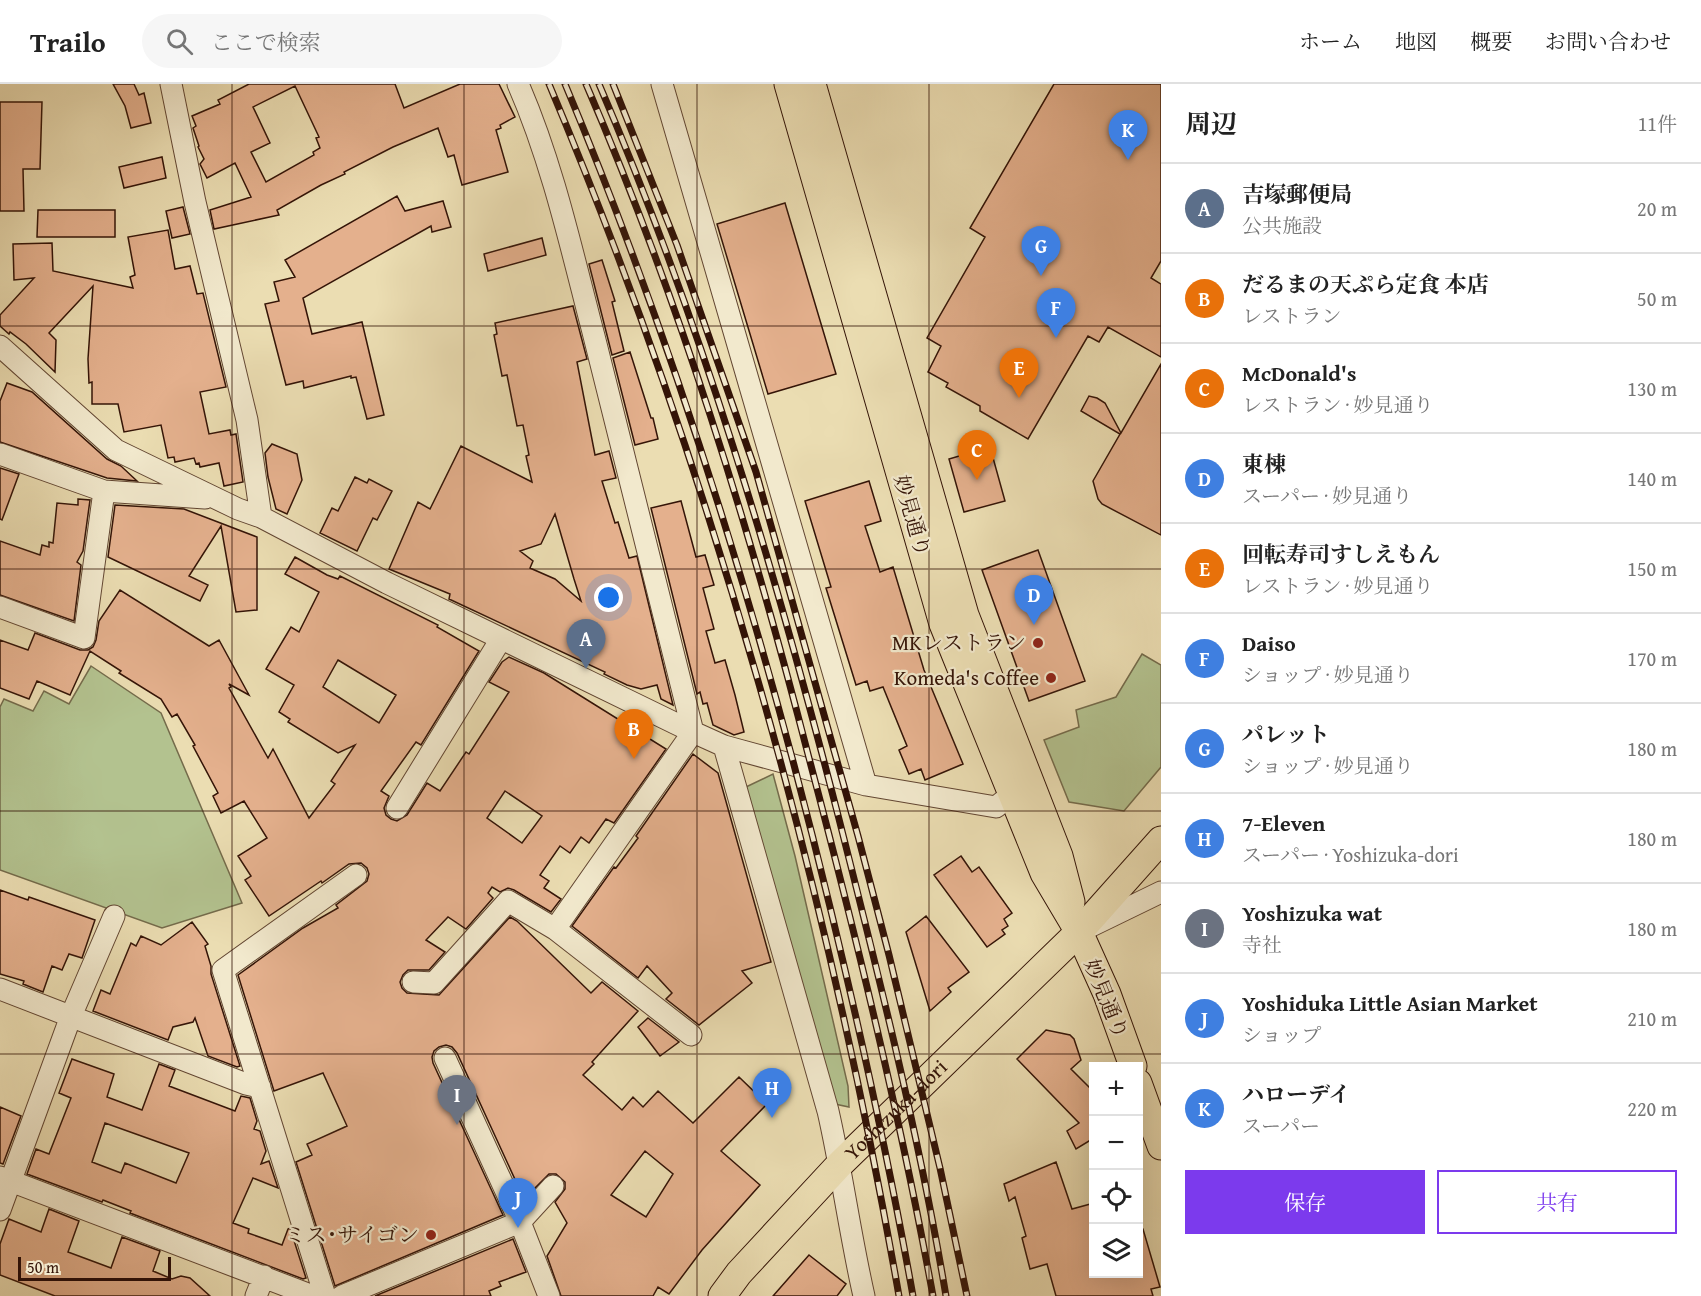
<!DOCTYPE html>
<html lang="ja">
<head>
<meta charset="utf-8">
<style>
	body { margin:0; font-family:"Gentium Book Plus","Noto Serif JP",serif; background:#f6f6f6; color:#222 }
	.controls { position:absolute; right:18px; bottom:18px; display:grid; overflow:hidden; border-radius:0px; box-shadow:0 6px 24px #0002 }
	.controls button { width:54px; height:54px; display:grid; place-items:center; padding:0; border:0; border-bottom:2px solid #e0e0e0; background:#fff; color:#222; font:30px sans-serif }
	.scale { position:absolute; left:18px; bottom:15px; width:153px; box-sizing:border-box; padding-left:6px; border:3px solid #341407; border-top:0; font-size:16px; line-height:21px; white-space:nowrap; color:#341407; -webkit-text-stroke:4px #f2e9cd; paint-order:stroke }
	.you { position:absolute; left:609px; top:514px; width:21px; height:21px; margin:-15px; border:4px solid #fff; border-radius:50%; background:#1a73e8; box-shadow:0 0 0 9px #1a73e833 }
	.badge { display:grid; place-items:center; width:39px; height:39px; border-radius:50%; background:#7c3aed; color:#fff; font-size:20px; font-weight:700 }
	.pin { position:absolute; translate:-50% -50px; filter:drop-shadow(0 2px 3px #0008) }
	.pin::after { content:''; position:absolute; top:32px; width:21px; height:18px; background:inherit; clip-path:polygon(0 0,100% 0,50% 100%) }
	.list { margin:0; padding:0; list-style:none }
	h2 { display:flex; justify-content:space-between; align-items:center; height:78px; margin:0; padding:0 24px; font-size:26px }
	h2 small { font-size:20px; font-weight:400; color:#767676 }
	.list li { display:grid; grid-template-columns:39px 1fr auto; gap:18px; align-items:center; box-sizing:border-box; height:90px; padding:0 24px; border-top:2px solid #e0e0e0 }
	.list b { display:block; font-size:22px; white-space:nowrap }
	.list p { margin:0; font-size:20px; white-space:nowrap; color:#767676 }
	.list em { font-size:20px; font-style:normal; color:#767676 }
	.actions { display:flex; gap:12px; padding:18px 24px }
	.actions a { flex:1; padding:14px 0; border:2px solid #7c3aed; border-radius:0px; text-align:center; font-size:21px; color:#7c3aed }
	.actions .main { background:#7c3aed; color:#fff }
	.icon { flex:none; width:33px; height:33px; fill:none; stroke:currentColor; stroke-width:2; stroke-linecap:round; stroke-linejoin:round }
	.map { position:relative; flex:none; width:1161px; height:1212px; overflow:hidden }
	header { display:flex; align-items:center; gap:36px; box-sizing:border-box; height:84px; padding:0 30px; background:#fff; border-bottom:2px solid #e0e0e0 }
	header strong { font-size:28px }
	nav { display:flex; gap:33px; margin-inline-start:auto; font-size:21px }
	.search { width:420px; height:54px; background:#f6f6f6; display:flex; align-items:center; gap:15px; box-sizing:border-box; padding:0 21px; border-radius:33px; color:#767676; font-size:22px }
	main { display:flex }
	aside { flex:1; background:#fff }
	.map>svg:first-child { display:block }
	.green { fill:#b3c28f; stroke:#746b4b; stroke-width:1.5 }
	.building { fill:#e4b08d; stroke:#341407; stroke-width:1.5; fill-rule:evenodd }
	.lines { fill:none; stroke-linecap:round; stroke-linejoin:round }
	.minor-casing { stroke:#624632; stroke-width:23 }
	.major-casing { stroke:#341407; stroke-width:29 }
	.minor { stroke:#f2e9cd; stroke-width:21 }
	.major { stroke:#ebddb2; stroke-width:27 }
	.rail-casing { stroke:#341407; stroke-width:7 }
	.rail { stroke:#f2e9cd; stroke-width:4.5; stroke-dasharray:14; stroke-linecap:butt }
	.grid { fill:none; stroke:#341407; stroke-width:1.5; stroke-opacity:0.55 }
	.poi-dot { fill:#8f2418; stroke:#f2e9cd; stroke-width:2 }
	.labels { text-anchor:middle; stroke-width:4.5; stroke-linejoin:round; paint-order:stroke }
	.street-label { font-size:21px; fill:#341407; stroke:#f2e9cd }
	.poi-label { font-size:21px; fill:#341407; stroke:#f2e9cd; text-anchor:end }
</style>
</head>
<body>
<header>
<strong>Trailo</strong>
<div class="search"><svg class="icon" aria-label="search" viewBox="0 0 24 24"><circle cx="10" cy="10" r="6"/><path d="M15 15l6 6"/></svg>ここで検索</div>
<nav><a>ホーム</a><a>地図</a><a>概要</a><a>お問い合わせ</a></nav>
</header>
<main>
<div class="map">
<svg width="1161" height="1212" viewBox="0 0 1161 1212">
	<rect width="100%" height="100%" fill="#ebddb2"/>
	<filter id="stains"><feTurbulence type="fractalNoise" baseFrequency=".00333" numOctaves="4"/><feColorMatrix values="0 0 0 0 .2 0 0 0 0 .09 0 0 0 0 .02 0 0 0 .5 -.17"/></filter>
	<radialGradient id="worn" r=".72"><stop offset=".6" stop-color="#630" stop-opacity="0"/><stop offset="1" stop-color="#630" stop-opacity=".3"/></radialGradient>
	<path class="green" d="M 1142,570 L 1161,581 L 1161,683 L 1124,727 L 1069,718 L 1044,656 L 1079,643 L 1076,626 L 1116,613 Z
		M 91,582 L 161,629 L 242,819 L 162,844 L 0,786 L 0,623 L 4,615 L 33,627 L 44,607 L 69,620 Z
		M 773,690 L 795,772 L 848,1002 L 849,1023 L 835,1020 L 746,703 Z"/>
	<path class="building" d="M 113,0 L 134,0 L 139,11 L 144,9 L 151,39 L 131,44 L 125,22 Z
		M 249,0 L 395,0 L 404,24 L 460,0 L 499,0 L 515,33 L 500,41 L 501,44 L 496,46 L 508,88 L 462,101 L 454,71 L 448,73 L 438,44 L 393,63 L 344,88 L 345,90 L 321,101 L 277,126 L 279,131 L 214,145 L 210,126 L 251,113 L 235,79 L 207,94 L 200,80 L 204,75 L 198,63 L 199,62 L 193,44 L 196,42 L 192,32 L 220,20 L 218,16 ZM 295,2 L 319,53 L 316,54 L 320,64 L 313,68 L 314,71 L 266,98 L 251,68 L 270,59 L 253,23 Z
		M 1054,0 L 1161,0 L 1161,177 L 1151,194 L 1161,200 L 1161,273 L 1108,243 L 1099,258 L 1088,252 L 1028,355 L 980,327 L 980,322 L 946,303 L 948,299 L 928,288 L 941,262 L 927,254 L 985,153 L 970,144 Z
		M 0,18 L 42,18 L 40,85 L 23,85 L 24,127 L 0,127 Z
		M 162,73 L 166,94 L 124,104 L 119,83 Z
		M 397,112 L 405,127 L 443,117 L 451,143 L 432,148 L 431,142 L 303,214 L 312,250 L 362,238 L 384,331 L 367,335 L 356,293 L 351,294 L 351,292 L 304,304 L 303,297 L 286,301 L 265,220 L 279,217 L 274,198 L 295,193 L 285,176 Z
		M 785,119 L 836,290 L 768,310 L 717,140 Z
		M 183,123 L 190,150 L 172,154 L 166,127 Z
		M 38,126 L 115,126 L 115,153 L 37,153 Z
		M 168,146 L 175,185 L 190,182 L 197,210 L 203,209 L 226,303 L 200,308 L 209,350 L 230,346 L 231,351 L 236,350 L 243,398 L 224,402 L 219,379 L 200,383 L 199,379 L 196,380 L 194,374 L 175,378 L 174,373 L 168,374 L 161,341 L 124,348 L 118,320 L 92,320 L 92,298 L 89,299 L 88,275 L 93,202 L 49,249 L 56,256 L 55,288 L 26,260 L 10,248 L 9,250 L 0,242 L 0,231 L 34,194 L 14,196 L 13,160 L 52,159 L 53,187 L 133,204 L 130,193 L 135,191 L 128,153 Z
		M 542,154 L 546,171 L 488,187 L 484,170 Z
		M 602,176 L 615,217 L 612,218 L 624,267 L 612,271 L 589,180 Z
		M 573,222 L 587,275 L 577,278 L 595,371 L 609,367 L 616,394 L 602,397 L 615,439 L 618,438 L 629,474 L 637,472 L 673,621 L 661,615 L 657,601 L 641,605 L 627,601 L 604,590 L 605,588 L 449,515 L 450,510 L 389,485 L 418,418 L 430,425 L 461,362 L 532,398 L 526,372 L 529,371 L 523,341 L 517,342 L 507,291 L 502,292 L 494,251 L 497,250 L 495,239 ZM 555,430 L 574,495 L 581,517 L 555,495 L 530,484 L 533,477 L 520,467 L 541,460 Z
		M 630,268 L 651,334 L 653,334 L 658,355 L 635,361 L 613,274 Z
		M 1161,280 L 1161,451 L 1102,420 L 1098,415 L 1093,397 L 1120,350 L 1081,327 L 1089,312 L 1097,314 L 1105,319 L 1121,349 Z
		M 7,299 L 32,308 L 107,375 L 121,382 L 137,397 L 107,394 L 0,358 L 0,317 Z
		M 272,360 L 297,370 L 302,396 L 287,430 L 276,425 L 268,393 L 265,369 Z
		M 990,363 L 1005,417 L 964,428 L 949,375 Z
		M 0,384 L 19,390 L 2,436 L 0,435 Z
		M 355,393 L 367,399 L 369,395 L 392,407 L 377,436 L 373,434 L 357,467 L 320,449 L 332,424 L 338,427 Z
		M 869,397 L 881,437 L 865,442 L 880,488 L 893,483 L 924,586 L 963,680 L 925,696 L 921,685 L 909,690 L 899,666 L 907,662 L 883,603 L 870,607 L 867,597 L 856,601 L 826,504 L 831,503 L 805,417 Z
		M 78,415 L 90,416 L 83,467 L 77,478 L 81,481 L 74,537 L 0,511 L 0,457 L 40,471 L 42,461 L 49,463 L 49,458 L 53,459 L 57,419 L 78,421 Z
		M 681,417 L 696,473 L 705,471 L 714,501 L 703,504 L 714,545 L 706,547 L 715,579 L 725,576 L 735,611 L 744,648 L 734,651 L 713,641 L 707,619 L 703,620 L 700,608 L 697,610 L 651,424 Z
		M 115,421 L 184,425 L 257,453 L 257,526 L 236,528 L 221,442 L 189,492 L 208,501 L 200,517 L 108,473 Z
		M 1038,466 L 1085,597 L 1029,617 L 982,486 Z
		M 295,473 L 327,491 L 338,495 L 340,492 L 438,541 L 437,543 L 479,567 L 421,661 L 416,658 L 381,707 L 389,712 L 384,724 L 386,731 L 391,735 L 397,737 L 407,731 L 427,699 L 440,707 L 466,668 L 469,670 L 509,608 L 489,598 L 502,578 L 509,573 L 544,589 L 666,665 L 614,739 L 606,735 L 589,759 L 581,753 L 570,769 L 560,762 L 540,791 L 549,797 L 544,804 L 561,815 L 551,828 L 514,806 L 508,804 L 500,808 L 492,803 L 488,809 L 493,814 L 466,845 L 448,833 L 426,856 L 445,868 L 429,886 L 408,886 L 403,891 L 400,898 L 402,904 L 407,909 L 439,911 L 510,833 L 517,837 L 591,909 L 602,898 L 638,927 L 592,978 L 594,980 L 583,991 L 622,1026 L 633,1013 L 643,1023 L 658,1007 L 693,1039 L 739,993 L 767,1020 L 721,1067 L 760,1101 L 702,1166 L 669,1210 L 658,1203 L 653,1212 L 561,1212 L 547,1172 L 567,1139 L 555,1118 L 565,1105 L 565,1098 L 556,1090 L 549,1090 L 524,1115 L 457,969 L 452,963 L 446,961 L 439,963 L 434,967 L 432,973 L 433,979 L 503,1131 L 335,1202 L 296,1078 L 312,1071 L 307,1060 L 347,1042 L 323,989 L 274,1007 L 238,891 L 303,844 L 338,824 L 336,821 L 367,797 L 369,790 L 367,784 L 361,779 L 349,780 L 322,799 L 321,797 L 269,832 L 245,796 L 251,792 L 238,772 L 267,754 L 244,717 L 221,729 L 213,712 L 218,709 L 193,662 L 195,661 L 177,630 L 172,633 L 161,615 L 119,589 L 121,587 L 90,567 L 70,611 L 37,597 L 29,615 L 0,604 L 0,556 L 28,566 L 35,549 L 80,566 L 88,566 L 93,563 L 96,556 L 99,537 L 120,506 L 209,562 L 219,556 L 249,611 L 229,600 L 231,603 L 229,604 L 268,674 L 273,665 L 309,734 L 335,700 L 331,697 L 355,661 L 338,669 L 288,638 L 290,635 L 279,628 L 294,601 L 266,585 L 291,543 L 299,548 L 319,508 L 285,490 ZM 338,576 L 396,611 L 379,639 L 323,603 ZM 505,707 L 542,732 L 522,759 L 487,734 ZM 645,1067 L 673,1090 L 646,1133 L 611,1111 Z
		M 693,670 L 718,689 L 771,878 L 742,887 L 752,899 L 699,941 L 666,915 L 672,909 L 647,882 L 638,894 L 572,842 L 614,783 L 616,784 L 638,754 L 636,752 Z
		M 961,772 L 972,788 L 979,783 L 1012,829 L 1004,835 L 1008,842 L 1002,846 L 1005,850 L 987,863 L 934,791 Z
		M 0,806 L 28,816 L 29,813 L 95,836 L 82,874 L 69,870 L 62,886 L 52,882 L 43,908 L 23,900 L 24,897 L 0,890 Z
		M 926,832 L 969,888 L 948,904 L 951,908 L 930,927 L 906,848 Z
		M 192,838 L 208,860 L 205,862 L 211,882 L 211,890 L 240,982 L 237,983 L 208,972 L 195,934 L 193,938 L 173,943 L 168,956 L 93,927 L 101,906 L 110,910 L 131,859 L 136,862 L 141,852 L 161,861 Z
		M 648,934 L 679,958 L 660,972 L 638,943 Z
		M 1046,946 L 1070,951 L 1074,955 L 1081,976 L 1071,985 L 1094,1008 L 1094,1054 L 1076,1065 L 1067,1047 L 1079,1039 L 1017,975 Z
		M 72,975 L 114,990 L 107,1013 L 142,1026 L 159,980 L 175,986 L 169,1002 L 235,1027 L 241,1012 L 250,1014 L 257,1037 L 254,1045 L 260,1047 L 266,1067 L 261,1080 L 269,1077 L 278,1104 L 253,1094 L 233,1139 L 249,1145 L 248,1149 L 282,1161 L 288,1145 L 290,1144 L 306,1194 L 303,1195 L 130,1129 L 131,1127 L 103,1116 L 102,1118 L 27,1090 L 36,1065 L 49,1070 L 71,1014 L 59,1009 ZM 105,1039 L 189,1069 L 176,1099 L 125,1079 L 121,1089 L 92,1078 Z
		M 0,1023 L 21,1032 L 3,1080 L 0,1079 Z
		M 1056,1078 L 1072,1125 L 1094,1119 L 1094,1190 L 1138,1190 L 1138,1146 L 1143,1145 L 1160,1203 L 1151,1205 L 1153,1212 L 1056,1212 L 1047,1180 L 1030,1185 L 1022,1154 L 1026,1152 L 1015,1113 L 1009,1117 L 1004,1100 Z
		M 49,1125 L 79,1137 L 68,1168 L 111,1184 L 122,1153 L 160,1167 L 153,1187 L 172,1195 L 181,1192 L 190,1194 L 210,1212 L 55,1212 L 0,1191 L 0,1160 L 9,1135 L 41,1148 Z
		M 513,1155 L 526,1188 L 499,1198 L 501,1202 L 489,1207 L 491,1212 L 375,1212 Z
		M 809,1171 L 846,1200 L 837,1212 L 773,1212 Z"/>
	<g class="lines">
		<defs>
			<path id="minor" d="M 171,0 L 195,118 L 247,336 L 261,433
				M 518,0 C 553,80 572,168 594,252 C 628,384 661,516 693,648 L 555,845
				M 662,0 L 866,701
				M 0,262 L 116,366 L 238,425 L 261,433 L 387,499 L 693,648 L 724,662 L 866,701 L 996,723 L 1011,711
				M 0,370 L 104,407 L 84,554 L 0,523
				M 104,407 L 205,414
				M 724,662 L 828,1027 C 842,1088 850,1151 864,1212
				M 397,724 L 501,555
				M 1085,845 L 1161,808
				M 413,898 L 434,899 L 508,817 L 555,845 L 691,951
				M 0,905 L 246,1000 L 260,1003
				M 445,974 L 520,1138 L 549,1212
				M 0,1093 L 313,1212
				M 0,1126 L 71,932 L 114,832
				M 256,1212 L 264,1192
				M 325,1212 L 223,886 L 356,791
				M 342,1212 L 520,1138 L 553,1102"/>
			<g id="major">
				<path d="M 788,0 L 943,540 L 1044,789 L 1079,848 L 1107,910 L 1133,982"/>
				<path d="M 812,0 L 965,531 L 1059,772 L 1071,818"/>
				<path d="M 1138,999 L 1161,1062"/>
				<path id="s1" d="M 722,1212 L 739,1189 L 840,1080 L 1079,848 L 1161,756"/>
			</g>
		</defs>
		<use href="#minor" class="minor-casing"/>
		<use href="#major" class="major-casing"/>
		<use href="#minor" class="minor"/>
		<use href="#major" class="major"/>
		<defs>
			<path id="rail" d="M 549,0 C 711,384 827,801 899,1212
				M 565,0 C 677,267 763,545 831,827 C 862,955 890,1083 913,1212
				M 586,0 C 680,217 750,445 809,674 C 856,852 900,1031 933,1212
				M 599,0 C 701,237 775,486 839,735 C 879,893 919,1051 946,1212
				M 613,0 L 677,161 L 756,388 L 858,752 L 889,871 L 940,1084 L 967,1212"/>
		</defs>
		<use href="#rail" class="rail-casing"/>
		<use href="#rail" class="rail"/>
	</g>
	<path class="grid" d="M 232,0 L 232,1212M 464,0 L 464,1212M 697,0 L 697,1212M 929,0 L 929,1212M 0,242 L 1161,242M 0,485 L 1161,485M 0,727 L 1161,727M 0,970 L 1161,970"/>
	<g class="poi-dot">
		<circle cx="1038" cy="559" r="6"/>
		<circle cx="1051" cy="594" r="6"/>
		<circle cx="431" cy="1151" r="6"/>
	</g>
	<g class="labels">
		<g class="street-label">
			<text transform="translate(912 432) rotate(74)" y="7">妙見通り</text>
			<text transform="translate(1106 915) rotate(68)" y="7">妙見通り</text>
			<text dy="7" stroke="none"><textPath href="#s1" startOffset="255">Yoshizuka-dori</textPath></text>
		</g>
		<g class="poi-label">
			<text x="1026" y="566">MKレストラン</text>
			<text x="1039" y="601">Komeda's Coffee</text>
			<text x="419" y="1158">ミス･サイゴン</text>
		</g>
	</g>
	<rect width="100%" height="100%" filter="url(#stains)"/>
	<rect width="100%" height="100%" fill="url(#worn)"/>
</svg>
<div class="controls">
<button>+</button>
<button>−</button>
<button><svg class="icon" aria-label="locate" viewBox="0 0 24 24"><circle cx="12" cy="12" r="6"/><path d="M12 2v4M12 18v4M2 12h4M18 12h4"/></svg></button>
<button><svg class="icon" aria-label="layers" viewBox="0 0 24 24"><path d="M12 4l9 5-9 5-9-5zM3 14l9 5 9-5"/></svg></button>
</div>
<div class="scale">50 m</div>
<div class="you"></div>
<div class="pin badge" style="left:586px;top:585px;background:#5c6f8a">A</div>
<div class="pin badge" style="left:634px;top:675px;background:#e8710a">B</div>
<div class="pin badge" style="left:977px;top:396px;background:#e8710a">C</div>
<div class="pin badge" style="left:1034px;top:541px;background:#3f7fe0">D</div>
<div class="pin badge" style="left:1019px;top:314px;background:#e8710a">E</div>
<div class="pin badge" style="left:1056px;top:254px;background:#3f7fe0">F</div>
<div class="pin badge" style="left:1041px;top:192px;background:#3f7fe0">G</div>
<div class="pin badge" style="left:772px;top:1034px;background:#3f7fe0">H</div>
<div class="pin badge" style="left:457px;top:1041px;background:#6b7280">I</div>
<div class="pin badge" style="left:518px;top:1144px;background:#3f7fe0">J</div>
<div class="pin badge" style="left:1128px;top:76px;background:#3f7fe0">K</div>
</div>
<aside>
<h2>周辺<small>11件</small></h2>
<ul class="list">
<li><span class="badge" style="background:#5c6f8a">A</span><div><b>吉塚郵便局</b><p>公共施設</p></div><em>20 m</em></li>
<li><span class="badge" style="background:#e8710a">B</span><div><b>だるまの天ぷら定食 本店</b><p>レストラン</p></div><em>50 m</em></li>
<li><span class="badge" style="background:#e8710a">C</span><div><b>McDonald's</b><p>レストラン · 妙見通り</p></div><em>130 m</em></li>
<li><span class="badge" style="background:#3f7fe0">D</span><div><b>東棟</b><p>スーパー · 妙見通り</p></div><em>140 m</em></li>
<li><span class="badge" style="background:#e8710a">E</span><div><b>回転寿司すしえもん</b><p>レストラン · 妙見通り</p></div><em>150 m</em></li>
<li><span class="badge" style="background:#3f7fe0">F</span><div><b>Daiso</b><p>ショップ · 妙見通り</p></div><em>170 m</em></li>
<li><span class="badge" style="background:#3f7fe0">G</span><div><b>パレット</b><p>ショップ · 妙見通り</p></div><em>180 m</em></li>
<li><span class="badge" style="background:#3f7fe0">H</span><div><b>7-Eleven</b><p>スーパー · Yoshizuka-dori</p></div><em>180 m</em></li>
<li><span class="badge" style="background:#6b7280">I</span><div><b>Yoshizuka wat</b><p>寺社</p></div><em>180 m</em></li>
<li><span class="badge" style="background:#3f7fe0">J</span><div><b>Yoshiduka Little Asian Market</b><p>ショップ</p></div><em>210 m</em></li>
<li><span class="badge" style="background:#3f7fe0">K</span><div><b>ハローデイ</b><p>スーパー</p></div><em>220 m</em></li>
</ul>
<div class="actions"><a class="main">保存</a><a>共有</a></div>
</aside>
</main>
</body>
</html>
